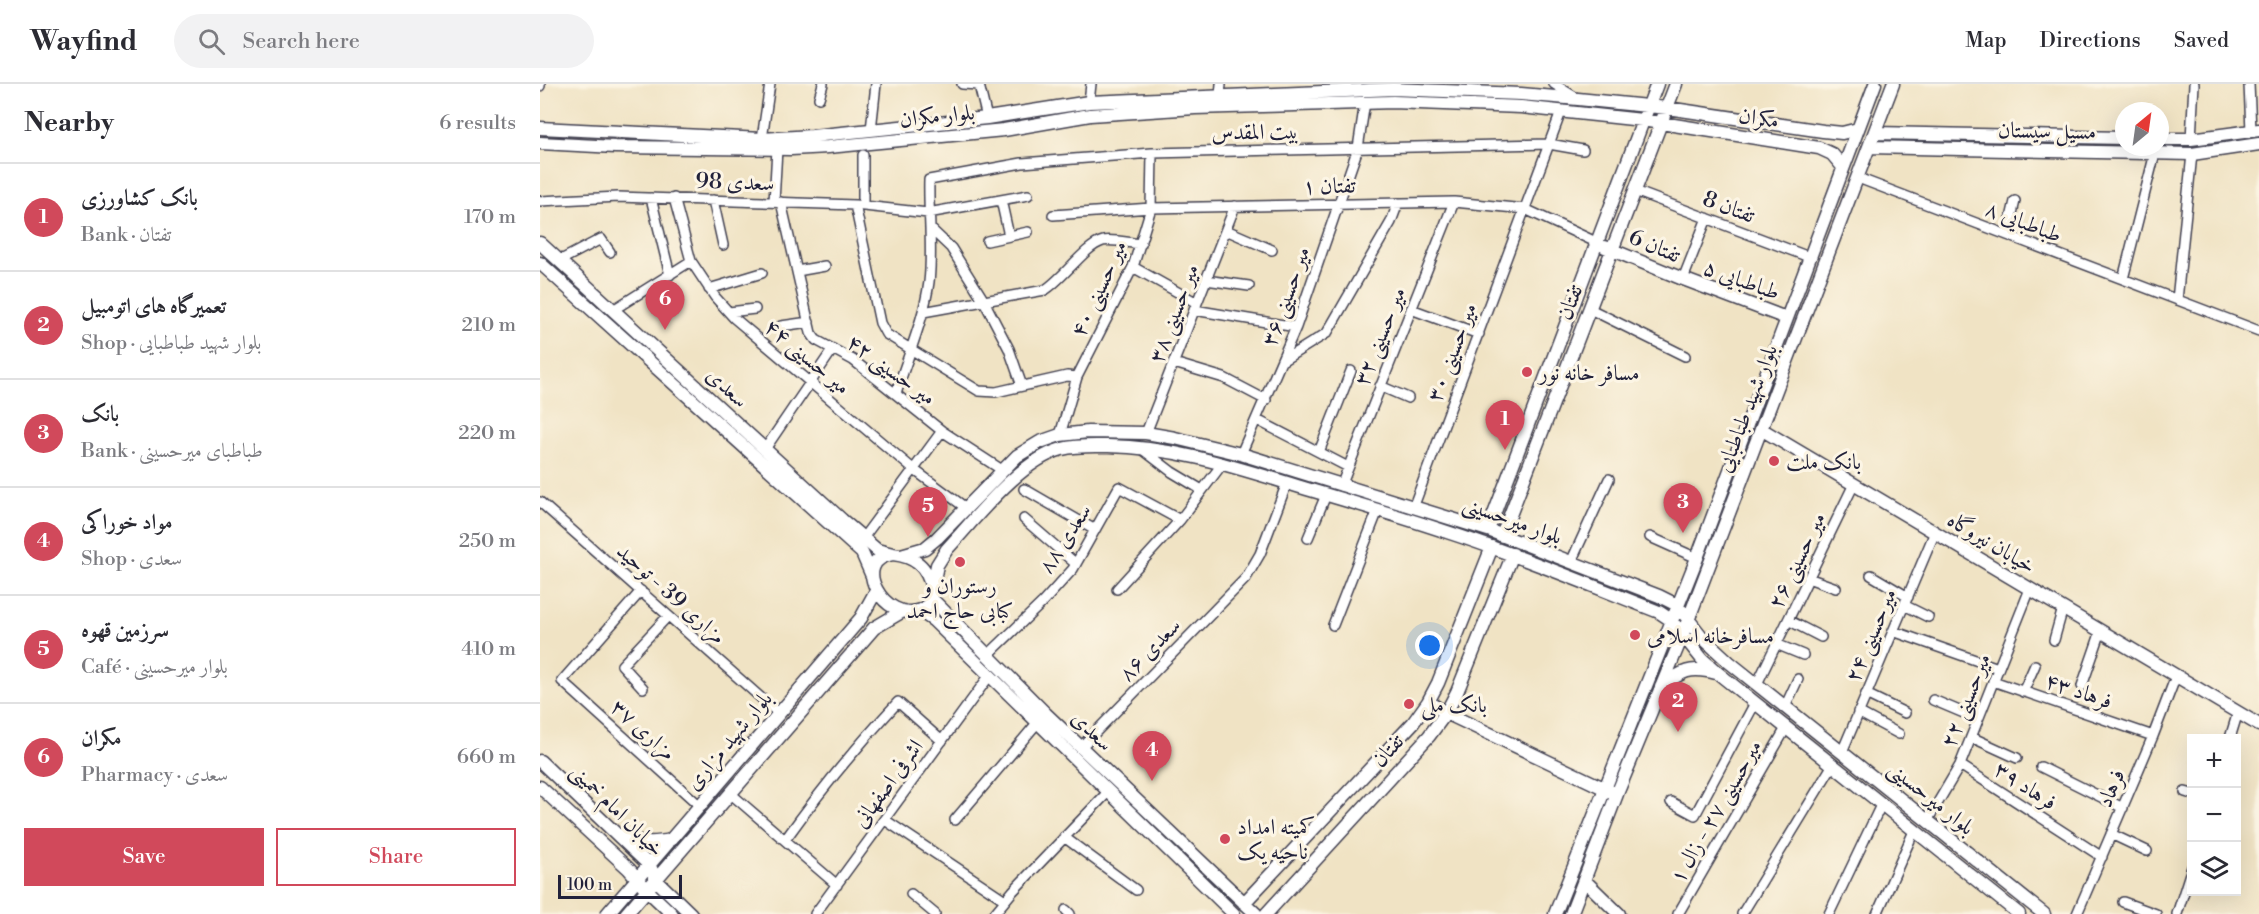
<!DOCTYPE html>
<html lang="en">
<head>
<meta charset="utf-8">
<style>
	body { margin:0; font-family:"Libre Bodoni",Amiri,serif; background:#f2f2f3; color:#2b2b33 }
	.controls { position:absolute; right:18px; bottom:18px; display:grid; overflow:hidden; border-radius:0px; box-shadow:0 6px 24px #0002 }
	.controls button { width:54px; height:54px; display:grid; place-items:center; padding:0; border:0; border-bottom:2px solid #e1e1e2; background:#fff; color:#2b2b33; font:30px sans-serif }
	.compass { position:absolute; left:1575px; top:18px; width:54px; height:54px; border-radius:50%; background:#fff; box-shadow:0 6px 24px #0002; rotate:29deg }
	.scale { position:absolute; left:18px; bottom:15px; width:124px; box-sizing:border-box; padding-left:6px; border:3px solid #22223b; border-top:0; font-size:16px; line-height:21px; white-space:nowrap; color:#22223b; -webkit-text-stroke:4px #fcf5e5; paint-order:stroke }
	.you { position:absolute; left:890px; top:562px; width:21px; height:21px; margin:-15px; border:4px solid #fff; border-radius:50%; background:#1a73e8; box-shadow:0 0 0 9px #1a73e833 }
	.badge { display:grid; place-items:center; width:39px; height:39px; border-radius:50%; background:#d1495b; color:#fff; font-size:20px; font-weight:700 }
	.pin { position:absolute; translate:-50% -50px; filter:drop-shadow(0 2px 3px #0008) }
	.pin::after { content:''; position:absolute; top:32px; width:21px; height:18px; background:inherit; clip-path:polygon(0 0,100% 0,50% 100%) }
	.list { margin:0; padding:0; list-style:none }
	h2 { display:flex; justify-content:space-between; align-items:center; height:78px; margin:0; padding:0 24px; font-size:26px }
	h2 small { font-size:20px; font-weight:400; color:#7c7c81 }
	.list li { display:grid; grid-template-columns:39px 1fr auto; gap:18px; align-items:center; box-sizing:border-box; height:108px; padding:0 24px; border-top:2px solid #e1e1e2 }
	.list b { display:block; font-size:22px; white-space:nowrap }
	.list p { margin:0; font-size:20px; white-space:nowrap; color:#7c7c81 }
	.list em { font-size:20px; font-style:normal; color:#7c7c81 }
	.actions { display:flex; gap:12px; padding:18px 24px }
	.actions a { flex:1; padding:14px 0; border:2px solid #d1495b; border-radius:0px; text-align:center; font-size:21px; color:#d1495b }
	.actions .main { background:#d1495b; color:#fff }
	.icon { flex:none; width:33px; height:33px; fill:none; stroke:currentColor; stroke-width:2; stroke-linecap:round; stroke-linejoin:round }
	.map { position:relative; flex:none; width:1719px; height:830px; overflow:hidden }
	header { display:flex; align-items:center; gap:36px; box-sizing:border-box; height:84px; padding:0 30px; background:#fff; border-bottom:2px solid #e1e1e2 }
	header strong { font-size:28px }
	nav { display:flex; gap:33px; margin-inline-start:auto; font-size:21px }
	.search { width:420px; height:54px; background:#f2f2f3; display:flex; align-items:center; gap:15px; box-sizing:border-box; padding:0 21px; border-radius:33px; color:#7c7c81; font-size:22px }
	main { display:flex }
	aside { flex:1; background:#fff }
	.map>svg:first-child { display:block }
	.lines { fill:none; stroke-linecap:round; stroke-linejoin:round }
	.canal { stroke:#5aaed6; stroke-width:9 }
	.street-casing { stroke:#413f50; stroke-width:12 }
	.secondary-casing { stroke:#413f50; stroke-width:15 }
	.street { stroke:#fff; stroke-width:9 }
	.secondary { stroke:#fff; stroke-width:12 }
	.poi-dot { fill:#d1495b; stroke:#fcf5e5; stroke-width:2 }
	.labels { text-anchor:middle; stroke-width:6; stroke-linejoin:round; paint-order:stroke }
	.street-label { font-size:22px; fill:#22223b; stroke:#fcf5e5 }
	.poi-label { font-size:22px; fill:#22223b; stroke:#fcf5e5; text-anchor:start }
</style>
</head>
<body>
<header>
<strong>Wayfind</strong>
<div class="search"><svg class="icon" aria-label="search" viewBox="0 0 24 24"><circle cx="10" cy="10" r="6"/><path d="M15 15l6 6"/></svg>Search here</div>
<nav><a>Map</a><a>Directions</a><a>Saved</a></nav>
</header>
<main>
<aside>
<h2>Nearby<small>6 results</small></h2>
<ul class="list">
<li><span class="badge">1</span><div><b>بانک کشاورزی</b><p>Bank · تفتان</p></div><em>170 m</em></li>
<li><span class="badge">2</span><div><b>تعمیرگاه های اتومبیل</b><p>Shop · بلوار شهید طباطبایی</p></div><em>210 m</em></li>
<li><span class="badge">3</span><div><b>بانک</b><p>Bank · طباطبای میرحسینی</p></div><em>220 m</em></li>
<li><span class="badge">4</span><div><b>مواد خوراکی</b><p>Shop · سعدی</p></div><em>250 m</em></li>
<li><span class="badge">5</span><div><b>سرزمین قهوه</b><p>Café · بلوار میرحسینی</p></div><em>410 m</em></li>
<li><span class="badge">6</span><div><b>مکران</b><p>Pharmacy · سعدی</p></div><em>660 m</em></li>
</ul>
<div class="actions"><a class="main">Save</a><a>Share</a></div>
</aside>
<div class="map">
<svg width="1719" height="830" viewBox="0 0 1719 830">
	<rect width="100%" height="100%" fill="#fcf5e5"/>
	<filter id="ink" filterUnits="userSpaceOnUse"><feTurbulence type="fractalNoise" baseFrequency=".0167" numOctaves="2"/><feDisplacementMap in="SourceGraphic" scale="12" xChannelSelector="R" yChannelSelector="G"/><feConvolveMatrix kernelMatrix="1 2 1 2 8 2 1 2 1" color-interpolation-filters="sRGB"/></filter>
	<filter id="wash" filterUnits="userSpaceOnUse"><feTurbulence type="fractalNoise" baseFrequency=".008" numOctaves="4" result="noise"/><feDisplacementMap in="SourceGraphic" scale="24" xChannelSelector="R" yChannelSelector="G"/><feGaussianBlur stdDeviation="1.35" result="paint"/><feColorMatrix in="noise" values="0 0 0 0 0 0 0 0 0 0 0 0 0 0 0 0 0 1.4 0 .05"/><feComposite in="paint" operator="in"/></filter>
	<g filter="url(#wash)">
		<rect width="100%" height="100%" fill="#f0e3c4"/>
		<g class="lines">
			<path class="canal" d="M 1347,57 L 1534,61
				M 1692,58 L 1719,54
				M 1620,63 L 1652,63 L 1678,60"/>
		</g>
	</g>
	<g filter="url(#ink)">
		<g class="lines">
			<defs>
				<path id="street" d="M 422,0 L 439,1 L 447,34
					M 1014,0 L 1035,13
					M 1709,0 L 1711,47
					M 0,2 L 0,0
					M 680,12 L 681,0
					M 279,14 L 283,0
					M 549,18 L 551,0
					M 331,46 L 336,0
					M 222,55 L 230,0
					M 1651,55 L 1654,0
					M 1318,94 L 1719,247
					M 1095,107 L 1269,173
					M 111,114 L 130,191
					M 134,114 L 151,177 L 175,213 L 194,234 L 373,385 L 426,424
					M 173,116 L 183,161
					M 461,116 L 469,152
					M 0,117 L 78,113 L 315,121 L 388,129 L 488,111
					M 234,118 L 237,65
					M 241,118 L 271,249 L 276,256 L 313,276 L 402,347 L 462,386
					M 315,121 L 340,239 L 346,250 L 439,307 L 456,308 L 527,292 L 537,293
					M 323,122 L 323,71
					M 513,131 L 611,124 L 914,118 L 985,125 L 1058,159
					M 391,145 L 411,164 L 444,217 L 469,265 L 482,302
					M 686,146 L 732,166
					M 1467,151 L 1475,117
					M 447,157 L 488,148
					M 19,177 L 61,155 L 70,168
					M 593,183 L 657,219
					M 257,187 L 285,182
					M 1143,195 L 1167,134
					M 1583,195 L 1615,69
					M 666,196 L 709,202
					M 169,205 L 222,189
					M 1637,216 L 1652,70
					M 871,225 L 939,250
					M 1050,225 L 1145,272
					M 73,226 L 151,177
					M 654,226 L 756,243
					M 189,228 L 215,225
					M 383,228 L 505,206 C 523,195 545,162 563,157 C 571,155 591,159 601,160
					M 241,242 L 269,238
					M 742,277 L 787,249 L 851,138 L 858,119
					M 634,279 L 684,294 L 726,316
					M 840,302 L 868,314
					M 356,310 C 367,273 384,236 389,198 C 393,164 388,130 389,96 L 482,79 L 612,69 L 1009,60 L 1043,66
					M 717,336 L 808,383
					M 606,349 L 695,122
					M 520,351 L 537,293 L 593,183 L 611,124 L 612,69
					M 225,365 L 293,265
					M 602,365 L 632,388 L 662,406
					M 779,368 L 811,287
					M 701,370 L 756,243 L 818,64 L 825,18
					M 801,402 L 914,118
					M 484,405 L 555,446
					M 0,418 L 238,629
					M 873,424 L 1021,28
					M 484,435 L 536,480
					M 1110,453 L 1157,474
					M 323,454 L 402,347
					M 768,454 L 786,411
					M 1031,478 L 1069,395
					M 1331,491 L 1368,513
					M 1268,494 L 1296,504
					M 577,505 L 640,436 L 683,379
					M 101,507 L 22,597 L 160,722
					M 1364,521 L 1388,533
					M 1248,536 L 1281,553
					M 793,541 L 838,426
					M 1353,547 L 1458,584
					M 1514,556 L 1523,524
					M 1236,560 L 1263,571
					M 447,572 L 503,518 L 533,485 L 579,403 L 640,436
					M 1453,597 L 1613,652
					M 1217,600 L 1314,400
					M 1542,602 L 1561,547
					M 103,604 L 82,581 L 128,532
					M 1483,608 L 1495,581
					M 1326,610 L 1365,629
					M 1393,616 L 1438,635
					M 1245,623 L 1258,595
					M 1318,628 L 1359,650
					M 1431,653 L 1477,674
					M 1690,654 L 1698,628
					M 541,663 L 706,494 L 720,470 L 747,399
					M 1302,668 L 1395,448
					M 1420,681 L 1562,773
					M 1501,683 L 1583,724
					M 1645,708 L 1652,710
					M 190,709 L 297,801
					M 1131,718 L 1155,731 L 1215,619
					M 345,736 L 465,816
					M 415,736 L 498,638
					M 1387,737 L 1420,681 L 1490,505
					M 1571,750 L 1607,767
					M 524,753 L 596,806
					M 245,756 C 280,707 317,662 358,618 L 402,657
					M 371,810 L 395,830
					M 1583,818 L 1616,830
					M 526,826 L 530,830
					M 275,830 L 450,591
					M 454,830 L 473,807 L 569,707
					M 1138,830 L 1246,644
					M 1202,830 L 1292,682
					M 1289,830 L 1341,721
					M 1337,830 L 1374,747
					M 1537,830 L 1613,652 L 1636,592
					M 1637,830 L 1652,783"/>
				<path id="secondary" d="M 0,44 L 222,55 L 272,52 L 447,34 L 549,18 L 853,5 L 981,10 L 1038,15 L 1127,24 L 1283,47 L 1302,49 L 1318,45
					M 1335,49 L 1584,54
					M 1620,55 L 1651,55 L 1719,46
					M 0,59 L 75,63 L 251,65 L 288,63 L 464,46 L 550,31 L 655,24 L 853,18 L 981,23 L 1102,36 L 1279,64 L 1292,70 L 1303,83
					M 1329,63 L 1652,70 L 1719,60
					M 0,159 L 302,436 L 337,466 L 353,470
					M 1065,163 L 1143,195 L 1246,234
					M 0,179 L 322,469 L 332,492
					M 1221,345 L 1719,641
					M 948,446 L 1117,0
					M 962,452 L 1136,0
					M 353,470 C 362,471 371,473 379,480 C 391,490 400,519 380,526 C 345,540 308,476 353,470 Z
					M 361,471 L 385,464 L 397,454 L 477,372 L 500,358 L 520,351 L 548,348 L 606,349 L 635,354 L 701,370 L 948,446 L 1119,512 L 1137,521 L 1162,553 L 1189,578 L 1504,830
					M 392,506 L 397,481 L 407,465 C 437,433 479,377 522,365 C 537,361 553,362 568,362 C 638,363 701,385 767,405 C 815,419 863,433 910,449 C 981,472 1050,501 1119,528 L 1131,536 L 1162,575 L 1179,590 L 1479,830
					M 391,514 L 506,630 L 716,830
					M 380,527 L 393,536 L 694,830
					M 1121,603 C 1142,587 1150,582 1176,589
					M 888,618 L 906,629 L 1070,707
					M 0,677 L 110,782 L 116,796 L 151,830
					M 0,703 L 89,785 L 107,806 L 132,830
					M 81,751 C 100,759 110,760 131,756
					M 1044,796 L 1079,830
					M 704,819 L 873,639 L 888,618 L 898,599 L 952,463
					M 67,830 L 321,534 L 336,507
					M 86,830 L 334,544 L 363,527
					M 726,830 L 889,652 L 906,629 L 917,608 L 973,470
					M 1015,830 L 1157,474 L 1335,0
					M 1031,830 L 1077,710 L 1139,560 L 1353,0"/>
			</defs>
			<use href="#street" class="street-casing"/>
			<use href="#secondary" class="secondary-casing"/>
			<use href="#street" class="street"/>
			<use href="#secondary" class="secondary"/>
		</g>
	</g>
	<g class="poi-dot">
		<circle cx="987" cy="288" r="6"/>
		<circle cx="1234" cy="377" r="6"/>
		<circle cx="420" cy="478" r="6"/>
		<circle cx="1095" cy="551" r="6"/>
		<circle cx="869" cy="620" r="6"/>
		<circle cx="685" cy="755" r="6"/>
	</g>
	<g class="labels">
		<g class="street-label">
			<text transform="translate(397 31) rotate(-6)" y="8">بلوار مکران</text>
			<text transform="translate(1219 33) rotate(9)" y="8">مکران</text>
			<text transform="translate(1507 46) rotate(1)" y="8">مسیل سیستان</text>
			<text transform="translate(715 47) rotate(-1)" y="8">بیت المقدس</text>
			<text transform="translate(195 97) rotate(2)" y="8">سعدی 98</text>
			<text transform="translate(789 101) rotate(-1)" y="8">تفتان ۱</text>
			<text transform="translate(1189 122) rotate(21)" y="8">تفتان 8</text>
			<text transform="translate(1484 137) rotate(21)" y="8">طباطبایی ۸</text>
			<text transform="translate(1115 161) rotate(23)" y="8">تفتان 6</text>
			<text transform="translate(1202 195) rotate(20)" y="8">طباطبایی ۵</text>
			<text transform="translate(558 204) rotate(-65)" y="8">میر حسینی ۴۰</text>
			<text transform="translate(745 212) rotate(-70)" y="8">میر حسینی ۳۶</text>
			<text transform="translate(1029 218) rotate(-69)" y="8">تفتان</text>
			<text transform="translate(633 229) rotate(-69)" y="8">میر حسینی ۳۸</text>
			<text transform="translate(839 252) rotate(-68)" y="8">میر حسینی ۳۲</text>
			<text transform="translate(911 268) rotate(-69)" y="8">میر حسینی ۳۰</text>
			<text transform="translate(268 272) rotate(40)" y="8">میر حسینی ۴۴</text>
			<text transform="translate(352 285) rotate(36)" y="8">میر حسینی ۴۲</text>
			<text transform="translate(188 303) rotate(43)" y="8">سعدی</text>
			<text transform="translate(1206 324) rotate(-69)" y="8">بلوار شهید طباطبایی</text>
			<text transform="translate(973 435) rotate(20)" y="8">بلوار میرحسینی</text>
			<text transform="translate(524 454) rotate(-57)" y="8">سعدی ۸۸</text>
			<text transform="translate(1452 458) rotate(31)" y="8">خیابان نیروگاه</text>
			<text transform="translate(1256 476) rotate(-64)" y="8">میر حسینی ۲۶</text>
			<text transform="translate(132 509) rotate(42)" y="8">مزاری 39 - توحید</text>
			<text transform="translate(1330 551) rotate(-67)" y="8">میرحسینی ۲۴</text>
			<text transform="translate(609 565) rotate(-46)" y="8">سعدی ۸۶</text>
			<text transform="translate(1539 606) rotate(19)" y="8">فرهاد ۴۳</text>
			<text transform="translate(1425 616) rotate(-68)" y="8">میرحسینی ۲۲</text>
			<text transform="translate(104 645) rotate(42)" y="8">مزاری ۳۷</text>
			<text transform="translate(553 646) rotate(44)" y="8">سعدی</text>
			<text transform="translate(188 656) rotate(-50)" y="8">بلوار شهید مزاری</text>
			<text transform="translate(847 666) rotate(-48)" y="8">تفتان</text>
			<text transform="translate(347 699) rotate(-54)" y="8">اشرفی اصفهانی</text>
			<text transform="translate(1486 701) rotate(33)" y="8">فرهاد ۳۹</text>
			<text transform="translate(1570 704) rotate(-67)" y="8">فرهاد</text>
			<text transform="translate(1392 713) rotate(39)" y="8">بلوار میرحسینی</text>
			<text transform="translate(78 725) rotate(45)" y="8">خیابان امام خمینی</text>
			<text transform="translate(1175 727) rotate(-60)" y="8">میرحسینی ۲۷ - زال ۱</text>
		</g>
		<g class="poi-label">
			<text x="999" y="296">مسافر خانه نور</text>
			<text x="1246" y="385">بانک ملت</text>
			<text x="420" y="509" text-anchor="middle">رستوران و<tspan x="420" dy="25">کبابی حاج احمد</tspan></text>
			<text x="1107" y="559">مسافرخانه اسلامی</text>
			<text x="881" y="628">بانک ملی</text>
			<text x="697" y="750">کمیته امداد<tspan x="697" dy="25">ناحیه یک</tspan></text>
		</g>
	</g>
</svg>
<div class="controls">
<button>+</button>
<button>−</button>
<button><svg class="icon" aria-label="layers" viewBox="0 0 24 24"><path d="M12 4l9 5-9 5-9-5zM3 14l9 5 9-5"/></svg></button>
</div>
<svg class="compass" viewBox="-18 -18 36 36"><path d="M0-13l5 13h-10z" fill="#e53935"/><path d="M0 13l5-13h-10z" fill="#7c7c81"/></svg>
<div class="scale">100 m</div>
<div class="you"></div>
<div class="pin badge" style="left:965px;top:366px">1</div>
<div class="pin badge" style="left:1138px;top:648px">2</div>
<div class="pin badge" style="left:1143px;top:449px">3</div>
<div class="pin badge" style="left:612px;top:697px">4</div>
<div class="pin badge" style="left:388px;top:453px">5</div>
<div class="pin badge" style="left:125px;top:246px">6</div>
</div>
</main>
</body>
</html>
